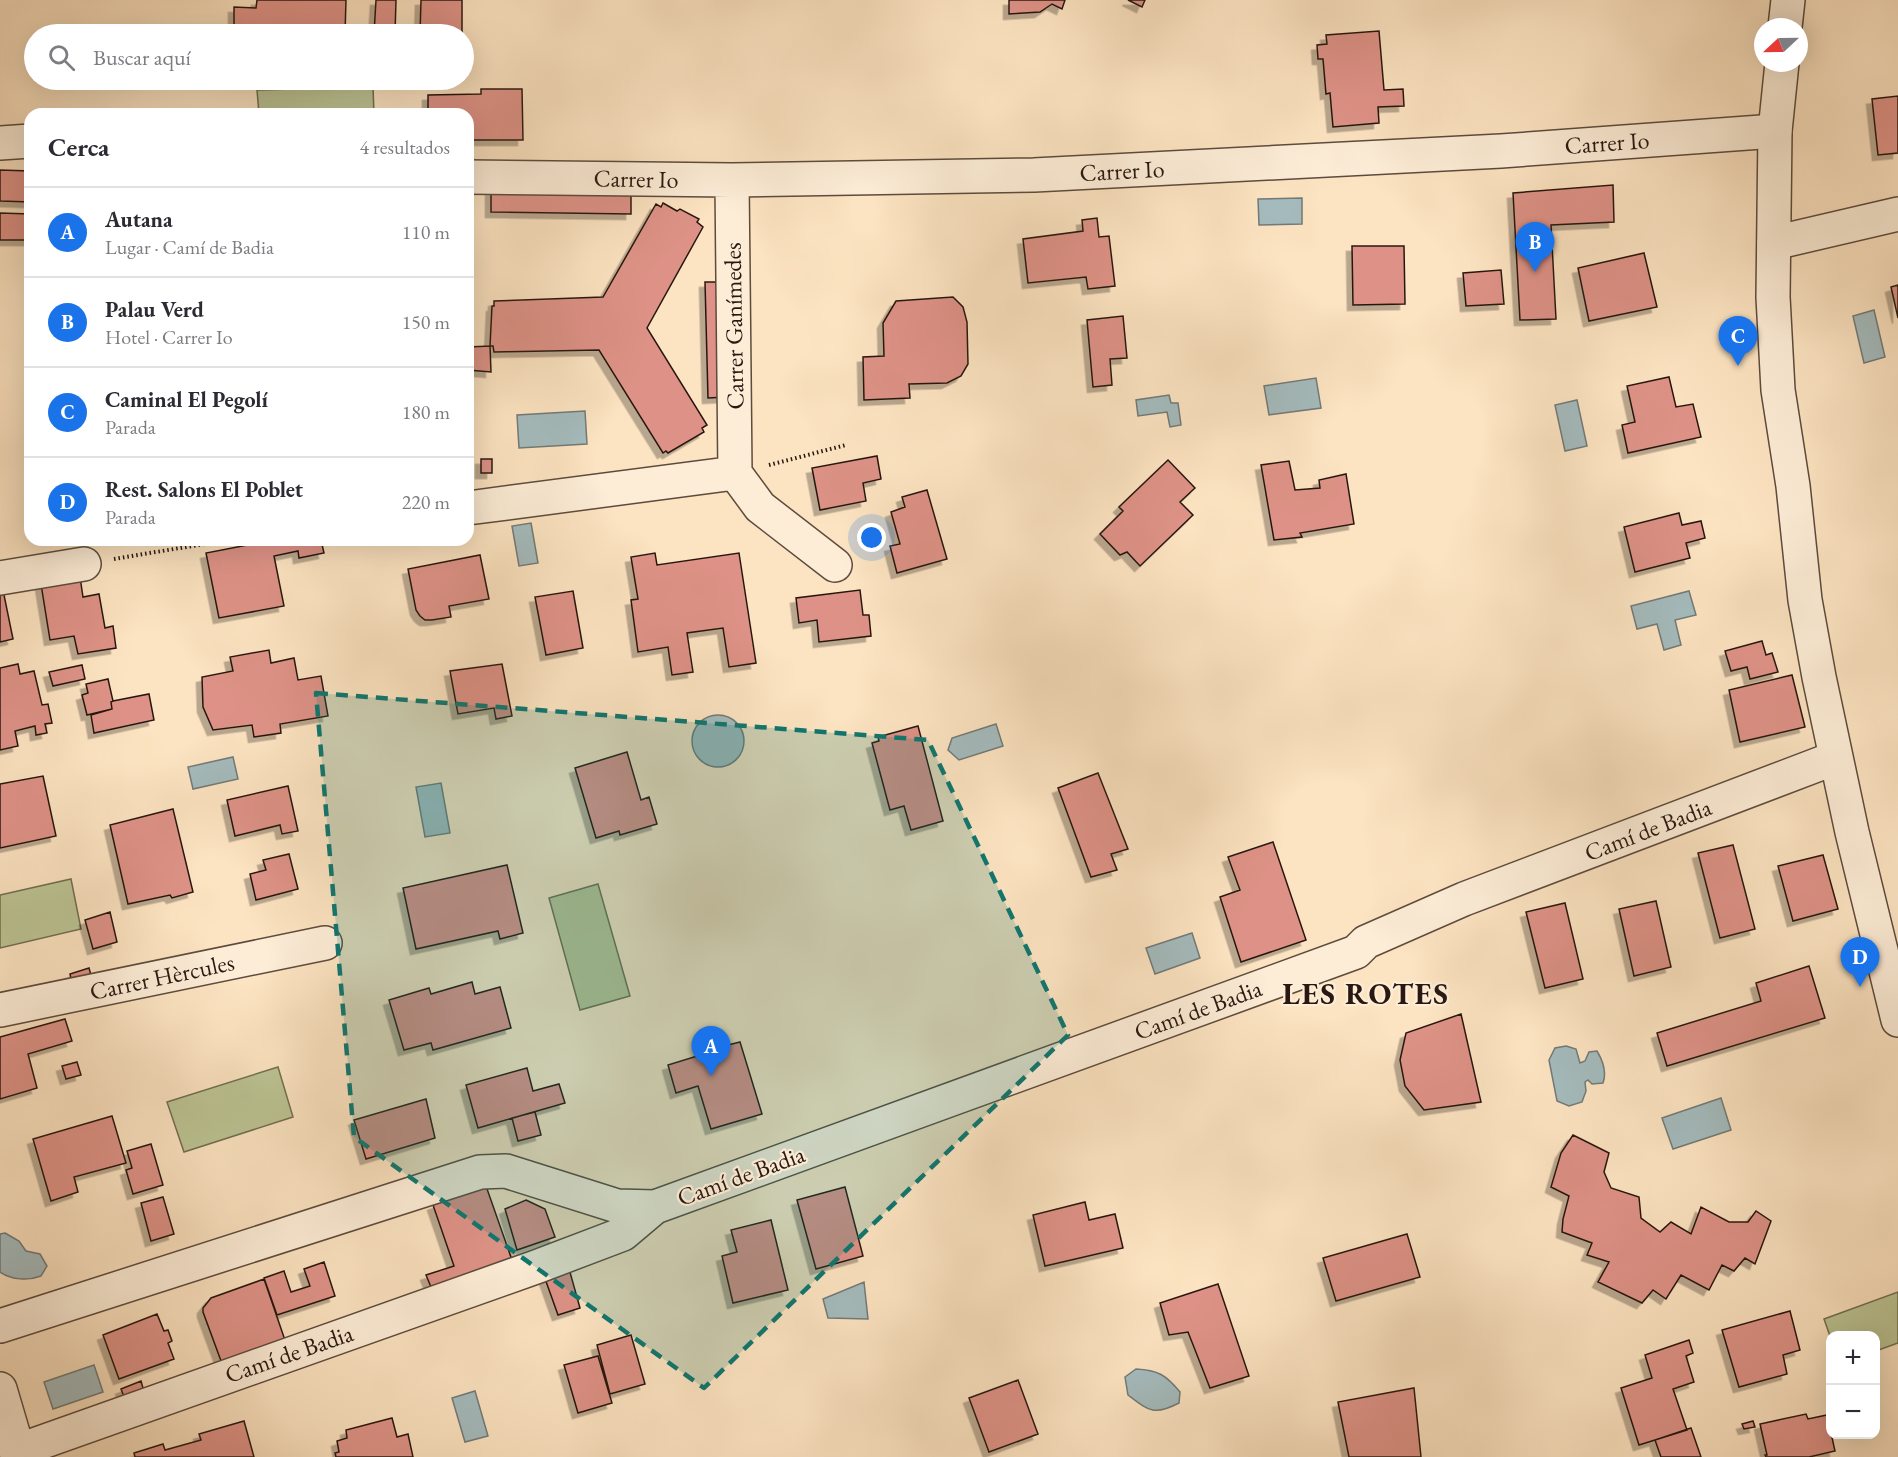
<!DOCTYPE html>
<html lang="es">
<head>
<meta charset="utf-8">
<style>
	body { margin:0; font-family:"EB Garamond",serif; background:#f2f2f3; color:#2b2b33 }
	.controls { position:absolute; right:18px; bottom:18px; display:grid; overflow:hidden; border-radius:12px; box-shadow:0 6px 24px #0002 }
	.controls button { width:54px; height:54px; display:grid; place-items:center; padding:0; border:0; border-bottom:2px solid #e1e1e2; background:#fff; color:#2b2b33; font:30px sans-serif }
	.compass { position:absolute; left:1754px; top:18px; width:54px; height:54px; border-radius:50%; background:#fff; box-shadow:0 6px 24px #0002; rotate:248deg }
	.you { position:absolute; left:872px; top:538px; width:21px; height:21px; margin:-15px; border:4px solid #fff; border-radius:50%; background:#1a73e8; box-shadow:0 0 0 9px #1a73e833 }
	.badge { display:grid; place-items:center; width:39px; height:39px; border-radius:50%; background:#1a73e8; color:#fff; font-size:20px; font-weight:700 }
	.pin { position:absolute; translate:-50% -50px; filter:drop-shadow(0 2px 3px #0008) }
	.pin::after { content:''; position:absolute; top:32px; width:21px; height:18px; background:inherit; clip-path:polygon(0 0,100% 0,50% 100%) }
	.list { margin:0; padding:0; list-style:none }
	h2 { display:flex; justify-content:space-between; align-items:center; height:78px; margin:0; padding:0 24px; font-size:26px }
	h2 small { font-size:20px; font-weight:400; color:#7c7c81 }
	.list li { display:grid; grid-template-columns:39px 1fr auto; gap:18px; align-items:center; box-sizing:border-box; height:90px; padding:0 24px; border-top:2px solid #e1e1e2 }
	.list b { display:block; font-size:22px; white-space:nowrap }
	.list p { margin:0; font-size:20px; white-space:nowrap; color:#7c7c81 }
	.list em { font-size:20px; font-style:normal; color:#7c7c81 }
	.icon { flex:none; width:33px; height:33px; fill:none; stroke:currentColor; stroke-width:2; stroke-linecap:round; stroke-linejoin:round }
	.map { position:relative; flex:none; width:1898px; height:1457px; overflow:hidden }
	.search { position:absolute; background:#fff; box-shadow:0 6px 24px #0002; left:24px; top:24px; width:450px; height:66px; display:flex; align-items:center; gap:15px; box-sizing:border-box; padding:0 21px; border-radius:33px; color:#7c7c81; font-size:22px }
	.panel { position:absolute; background:#fff; box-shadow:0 6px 24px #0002; left:24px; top:108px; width:450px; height:438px; border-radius:18px }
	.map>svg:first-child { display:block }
	.green { fill:#bcc494; stroke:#726e52; stroke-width:1.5 }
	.water { fill:#a4bbbd; stroke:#727a78; stroke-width:1.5 }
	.building { fill:#de9287; stroke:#281811; stroke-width:1.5; filter:url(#shadow) }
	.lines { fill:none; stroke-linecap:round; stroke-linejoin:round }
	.minor-casing { stroke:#5d4b3d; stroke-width:36 }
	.tertiary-casing { stroke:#5d4b3d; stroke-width:36 }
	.path { stroke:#281811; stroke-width:4; stroke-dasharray:1.5 3; stroke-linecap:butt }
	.minor { stroke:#fdedd7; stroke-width:33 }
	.tertiary { stroke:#fdedd7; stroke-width:33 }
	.marked { fill:#0f766e; fill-opacity:0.2; stroke:#0f766e; stroke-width:4.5; stroke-dasharray:12 8; stroke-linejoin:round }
	.labels { text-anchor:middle; stroke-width:4.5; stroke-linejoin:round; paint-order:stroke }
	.street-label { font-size:24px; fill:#281811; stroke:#fdedd7 }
	.district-label { font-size:30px; font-weight:bold; letter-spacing:1.5px; fill:#281811; stroke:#fdedd7 }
</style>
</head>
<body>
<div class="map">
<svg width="1898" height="1457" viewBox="0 0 1898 1457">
	<defs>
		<filter id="shadow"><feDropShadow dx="-5.5" dy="5.5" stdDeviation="0" flood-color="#0004"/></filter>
	</defs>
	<rect width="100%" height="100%" fill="#fce3c1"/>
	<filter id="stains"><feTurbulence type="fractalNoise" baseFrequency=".00333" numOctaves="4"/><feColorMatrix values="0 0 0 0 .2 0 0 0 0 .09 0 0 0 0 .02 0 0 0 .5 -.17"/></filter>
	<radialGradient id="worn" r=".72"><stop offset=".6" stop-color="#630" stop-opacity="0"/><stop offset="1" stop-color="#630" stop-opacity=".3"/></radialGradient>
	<path class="green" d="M 373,87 L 374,114 L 259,114 L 257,90 Z
		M 71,879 L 81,929 L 0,948 L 0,895 Z
		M 598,884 L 630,996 L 580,1010 L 549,898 Z
		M 278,1067 L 293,1117 L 184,1152 L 167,1102 Z
		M 1898,1292 L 1898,1343 L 1876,1351 L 1876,1336 L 1830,1336 L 1824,1319 Z"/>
	<path class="water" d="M 1302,198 L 1302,224 L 1259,225 L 1258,199 Z
		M 1874,310 L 1885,357 L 1864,363 L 1853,316 Z
		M 1316,378 L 1321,408 L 1269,415 L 1264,386 Z
		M 1169,395 L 1171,403 L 1178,403 L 1181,425 L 1170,427 L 1167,412 L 1138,416 L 1136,400 Z
		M 1577,400 L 1587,446 L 1565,451 L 1555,405 Z
		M 585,411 L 587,444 L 519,448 L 517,415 Z
		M 531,523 L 538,563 L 519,566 L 512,526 Z
		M 1689,591 L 1696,615 L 1675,620 L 1681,645 L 1664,650 L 1657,624 L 1637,629 L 1631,606 Z
		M692 741a26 26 0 1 1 52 0a26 26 0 1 1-52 0Z
		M 996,724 L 1003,746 L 959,760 L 948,750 L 952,738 Z
		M 233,757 L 238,779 L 193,789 L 188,767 Z
		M 441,783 L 450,833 L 425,837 L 416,787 Z
		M 1192,933 L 1200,958 L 1155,974 L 1146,948 Z
		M 1566,1046 L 1576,1049 L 1580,1063 L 1585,1061 L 1589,1052 L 1597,1051 C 1603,1061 1607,1072 1603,1083 L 1592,1084 L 1588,1080 L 1585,1082 L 1586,1091 L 1582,1102 L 1569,1106 L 1557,1101 L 1549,1060 L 1555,1048 Z
		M 1721,1098 L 1731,1130 L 1673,1149 L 1662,1118 Z
		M 5,1233 L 19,1241 L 26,1251 L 40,1254 L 47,1266 L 41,1276 C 28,1281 12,1280 0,1272 L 0,1234 Z
		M 864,1282 L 868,1319 L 828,1318 L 823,1299 Z
		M 94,1365 L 103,1392 L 53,1409 L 44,1382 Z
		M 1136,1369 C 1158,1370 1166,1375 1180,1392 L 1179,1403 C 1154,1416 1149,1411 1128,1395 L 1125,1377 Z
		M 475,1391 L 488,1436 L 465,1442 L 452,1398 Z"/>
	<path class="building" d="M 257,0 L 346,0 L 345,34 L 234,34 L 234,7 L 256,8 Z
		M 376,0 L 396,0 L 395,34 L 374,34 Z
		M 421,0 L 462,0 L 462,34 L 420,34 Z
		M 1009,0 L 1065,0 L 1062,9 L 1052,4 L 1040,12 L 1009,14 Z
		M 1128,0 L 1145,0 L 1142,7 Z
		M 1379,31 L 1384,90 L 1403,89 L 1404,106 L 1378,107 L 1379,123 L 1333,127 L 1330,93 L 1326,94 L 1323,59 L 1318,59 L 1317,45 L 1327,44 L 1326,35 Z
		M 481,89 L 522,89 L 523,140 L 468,140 L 468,114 L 428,114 L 428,95 L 481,94 Z
		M 1898,96 L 1898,153 L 1878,155 L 1872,99 Z
		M 0,170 L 30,171 L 30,202 L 0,201 Z
		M 1613,185 L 1614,222 L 1551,225 L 1556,319 L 1520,320 L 1513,193 Z
		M 491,190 L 631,192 L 631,214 L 491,212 Z
		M 663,203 L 677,211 L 680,209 L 699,219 L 697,222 L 703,227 L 647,328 L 707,425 L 702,428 L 704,432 L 668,453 L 666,451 L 663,453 L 599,350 L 494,352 L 493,346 L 490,346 L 492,306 L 494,306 L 494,301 L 603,297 L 656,204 L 661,207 Z
		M 0,213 L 30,214 L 30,240 L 0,240 Z
		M 1097,218 L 1099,237 L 1109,236 L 1115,286 L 1088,289 L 1086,277 L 1028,283 L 1023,239 L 1083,231 L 1082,220 Z
		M 468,235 L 473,282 L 468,283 Z
		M 1352,246 L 1404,246 L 1405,304 L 1353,305 Z
		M 1644,253 L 1657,307 L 1589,321 L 1578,268 Z
		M 1501,270 L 1504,304 L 1466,306 L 1463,273 Z
		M 705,282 L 724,282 L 727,397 L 708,398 Z
		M 1898,285 L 1898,318 L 1891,287 Z
		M 953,297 L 963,307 L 967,322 L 968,364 L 961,376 L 947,383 L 909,384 L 910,398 L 864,400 L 863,357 L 884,356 L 883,323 L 896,301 Z
		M 1123,316 L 1127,358 L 1110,359 L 1112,385 L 1093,387 L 1087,320 Z
		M 490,346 L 491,372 L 468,370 L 468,347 Z
		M 1669,377 L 1676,407 L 1693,404 L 1701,437 L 1628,453 L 1622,425 L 1635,422 L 1627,386 Z
		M 877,456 L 881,479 L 863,483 L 866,501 L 820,510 L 812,468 Z
		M 481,459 L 492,459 L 492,473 L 481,473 Z
		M 1168,460 L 1195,488 L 1180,502 L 1193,515 L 1140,566 L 1127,552 L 1120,555 L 1100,534 L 1123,511 L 1119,507 Z
		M 1289,461 L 1295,490 L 1320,488 L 1319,480 L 1346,474 L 1354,524 L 1300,533 L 1302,537 L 1274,540 L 1261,465 Z
		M 927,490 L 947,559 L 897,573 L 890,546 L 900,544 L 891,512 L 905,507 L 902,497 Z
		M 1679,513 L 1682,525 L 1701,521 L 1705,538 L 1686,543 L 1690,558 L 1635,572 L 1624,527 Z
		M 273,540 L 321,540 L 324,553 L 299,558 L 298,551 L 274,556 L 284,606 L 219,618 L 206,553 Z
		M 655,553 L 657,565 L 739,553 L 756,663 L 729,667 L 723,628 L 687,633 L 693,672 L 672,675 L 668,647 L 638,652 L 631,600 L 638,599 L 631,557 Z
		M 480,555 L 489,599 L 449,606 L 451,617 L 432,620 L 425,620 L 420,616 L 416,610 L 408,569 Z
		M 80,577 L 83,597 L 99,594 L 105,628 L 113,626 L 116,648 L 78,654 L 74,636 L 50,640 L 41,584 Z
		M 0,590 L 3,590 L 13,639 L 0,642 Z
		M 860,590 L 863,615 L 869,615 L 871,636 L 819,642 L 817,620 L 799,623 L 796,598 Z
		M 573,591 L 583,648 L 546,655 L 535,597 Z
		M 1762,641 L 1766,655 L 1772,653 L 1778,672 L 1750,679 L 1747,667 L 1731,671 L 1725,651 Z
		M 269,650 L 271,663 L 294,658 L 298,680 L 321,676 L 328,716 L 280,724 L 281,733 L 254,737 L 252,725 L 213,730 L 203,707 L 202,677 L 233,671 L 230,657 Z
		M 18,664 L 20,674 L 34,671 L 42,705 L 48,704 L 52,723 L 45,724 L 47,733 L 36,735 L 35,726 L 15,731 L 18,746 L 0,750 L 0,668 Z
		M 502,664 L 512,716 L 496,719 L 494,708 L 458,714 L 450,671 Z
		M 82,665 L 85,679 L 53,686 L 49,672 Z
		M 1792,675 L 1805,727 L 1740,742 L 1729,690 Z
		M 108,679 L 113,701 L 111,702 L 112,709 L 87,715 L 82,695 L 88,693 L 86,684 Z
		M 149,694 L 154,720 L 94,733 L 91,715 L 112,709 L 111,702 L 113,701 Z
		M 918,726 L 943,821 L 911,830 L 904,806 L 890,810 L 872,743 L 879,741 L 878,737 Z
		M 627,752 L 641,800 L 649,797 L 657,824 L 620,835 L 619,831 L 596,838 L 575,768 Z
		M 1098,773 L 1128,849 L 1111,854 L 1117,870 L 1091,877 L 1058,788 Z
		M 43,776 L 56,836 L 0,848 L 0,784 Z
		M 288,786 L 298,831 L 282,834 L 280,825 L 235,836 L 227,800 Z
		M 173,809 L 193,892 L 172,898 L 170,895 L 128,904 L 110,825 Z
		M 1273,842 L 1306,940 L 1241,962 L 1220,897 L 1240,890 L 1228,857 Z
		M 1733,845 L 1755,929 L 1720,938 L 1698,853 Z
		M 289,854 L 298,889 L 256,900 L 250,874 L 266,870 L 263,860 Z
		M 1823,855 L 1838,909 L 1793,921 L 1778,866 Z
		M 507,865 L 523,933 L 500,939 L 498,931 L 416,949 L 403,888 Z
		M 1656,901 L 1671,967 L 1634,976 L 1619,909 Z
		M 1565,903 L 1583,979 L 1545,988 L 1526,912 Z
		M 110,912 L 117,942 L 93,949 L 85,920 Z
		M 1809,966 L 1825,1018 L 1667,1066 L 1657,1033 L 1761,1001 L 1756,983 Z
		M 89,968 L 93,983 L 73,988 L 70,974 Z
		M 472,982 L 475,994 L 500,987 L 511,1028 L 433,1050 L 431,1043 L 404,1050 L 389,1000 L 429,988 L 431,994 Z
		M 1461,1014 L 1481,1102 L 1424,1110 L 1405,1086 L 1400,1060 L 1406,1033 Z
		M 65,1019 L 72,1041 L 28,1054 L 37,1088 L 0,1099 L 0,1037 Z
		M 721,1035 L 724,1046 L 740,1042 L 762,1114 L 711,1129 L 698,1086 L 676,1093 L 668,1065 L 707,1053 L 703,1041 Z
		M 77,1062 L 81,1075 L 66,1079 L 62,1066 Z
		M 527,1068 L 533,1091 L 559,1084 L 565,1103 L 478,1128 L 466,1085 Z
		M 426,1099 L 435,1138 L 366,1159 L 354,1120 Z
		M 535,1112 L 541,1135 L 518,1141 L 512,1118 Z
		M 112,1116 L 126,1163 L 74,1177 L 78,1192 L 51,1201 L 33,1139 Z
		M 1573,1135 L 1609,1153 L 1604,1172 L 1611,1188 L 1639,1197 L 1641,1218 L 1660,1232 L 1671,1222 L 1691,1234 L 1701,1207 L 1729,1222 L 1748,1222 L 1756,1211 L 1771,1221 L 1755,1264 L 1745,1258 L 1734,1271 L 1722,1265 L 1709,1290 L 1681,1275 L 1666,1299 L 1653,1290 L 1642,1303 L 1598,1282 L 1609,1262 L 1587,1255 L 1592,1243 L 1562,1232 L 1563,1219 L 1569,1196 L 1551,1187 L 1561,1153 Z
		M 151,1144 L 163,1185 L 133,1194 L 126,1170 L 132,1168 L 127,1151 Z
		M 486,1186 L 512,1260 L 431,1287 L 426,1275 L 454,1266 L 433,1205 Z
		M 845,1187 L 863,1256 L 816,1269 L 797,1200 Z
		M 163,1197 L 174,1234 L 151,1241 L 141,1203 Z
		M 526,1200 L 545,1209 L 555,1237 L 517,1250 L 505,1209 Z
		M 1085,1202 L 1089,1220 L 1115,1214 L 1123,1248 L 1045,1266 L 1033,1215 Z
		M 771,1220 L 788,1290 L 733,1303 L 722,1256 L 737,1252 L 731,1230 Z
		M 1407,1234 L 1420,1277 L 1336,1301 L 1323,1258 Z
		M 324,1262 L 335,1296 L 277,1315 L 264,1278 L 284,1271 L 291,1292 L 310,1286 L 304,1269 Z
		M 568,1265 L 580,1308 L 558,1315 L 543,1273 Z
		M 264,1279 L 287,1346 L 224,1369 L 203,1312 L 203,1308 L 211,1298 Z
		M 1218,1284 L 1249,1376 L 1210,1388 L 1188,1332 L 1169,1335 L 1160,1303 Z
		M 1790,1311 L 1800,1350 L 1783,1355 L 1787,1374 L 1739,1387 L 1722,1330 Z
		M 157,1314 L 164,1331 L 168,1330 L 172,1341 L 168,1343 L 174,1359 L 119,1379 L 103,1335 Z
		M 631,1335 L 645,1384 L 610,1394 L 597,1345 Z
		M 1689,1340 L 1693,1353 L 1686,1356 L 1694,1382 L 1673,1389 L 1687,1430 L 1639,1445 L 1621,1388 L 1652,1378 L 1645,1355 Z
		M 598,1356 L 612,1403 L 578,1413 L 564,1365 Z
		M 1018,1380 L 1038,1434 L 989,1452 L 969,1398 Z
		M 141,1381 L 145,1395 L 126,1402 L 121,1389 Z
		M 1414,1388 L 1421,1457 L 1349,1457 L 1338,1402 Z
		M 1806,1414 L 1808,1419 L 1827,1415 L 1835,1451 L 1809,1457 L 1766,1457 L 1765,1455 L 1767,1455 L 1760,1424 Z
		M 392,1418 L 397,1437 L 408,1434 L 413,1457 L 336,1457 L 335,1453 L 339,1452 L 337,1441 L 347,1438 L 346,1430 Z
		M 244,1421 L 254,1457 L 135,1457 L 134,1453 L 163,1444 L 165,1450 L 201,1440 L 199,1434 Z
		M 1753,1421 L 1755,1427 L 1744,1429 L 1742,1424 Z
		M 1691,1428 L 1701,1457 L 1661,1457 L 1655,1440 Z"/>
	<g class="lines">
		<defs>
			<path id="minor" d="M 0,143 L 30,141
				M 468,177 L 732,180 L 1034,175 L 1501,151 L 1775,131
				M 732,180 L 735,473 L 760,507 L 835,565
				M 1774,243 L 1898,214
				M 468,508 L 735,473
				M 0,578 L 84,564
				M 0,1010 L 325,943
				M 0,1326 L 480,1172 L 506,1171 L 617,1206 L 655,1207
				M 0,1389 L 13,1433 L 17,1457
				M 17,1451 L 536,1267 L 623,1234 L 655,1207 L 1356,952 L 1366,942 L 1464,899 L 1835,758"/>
			<path id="tertiary" d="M 1785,27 L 1788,0
				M 1782,63 L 1775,131 L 1773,297 L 1778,390 L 1793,486 L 1805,600 L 1819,677 L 1852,832 L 1898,1020"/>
		</defs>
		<use href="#minor" class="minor-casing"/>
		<use href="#tertiary" class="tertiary-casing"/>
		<path class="path" d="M 769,465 L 846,445
			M 114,559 L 228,540"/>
		<use href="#minor" class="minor"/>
		<use href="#tertiary" class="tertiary"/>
	</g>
	<path class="marked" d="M 316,693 L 928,740 L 1068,1035 L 704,1388 L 354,1137 Z"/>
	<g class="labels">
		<g class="street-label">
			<text transform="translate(1607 143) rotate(-4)" y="8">Carrer Io</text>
			<text transform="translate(1122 171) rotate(-3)" y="8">Carrer Io</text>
			<text transform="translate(636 179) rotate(1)" y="8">Carrer Io</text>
			<text transform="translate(734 326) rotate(-91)" y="8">Carrer Ganímedes</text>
			<text transform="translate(1648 830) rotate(-21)" y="8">Camí de Badia</text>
			<text transform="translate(162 977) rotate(-12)" y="8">Carrer Hèrcules</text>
			<text transform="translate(1198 1010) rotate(-20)" y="8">Camí de Badia</text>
			<text transform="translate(741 1176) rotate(-20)" y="8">Camí de Badia</text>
			<text transform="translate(289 1354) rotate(-19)" y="8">Camí de Badia</text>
		</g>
		<g class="district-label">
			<text x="1366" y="1004">LES ROTES</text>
		</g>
	</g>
	<rect width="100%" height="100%" filter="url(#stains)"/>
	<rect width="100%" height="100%" fill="url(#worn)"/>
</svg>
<div class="controls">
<button>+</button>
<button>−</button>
</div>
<svg class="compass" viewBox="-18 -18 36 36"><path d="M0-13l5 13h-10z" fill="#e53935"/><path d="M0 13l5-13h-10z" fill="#7c7c81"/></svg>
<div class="you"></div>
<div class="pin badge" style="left:711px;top:1076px">A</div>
<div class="pin badge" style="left:1535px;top:272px">B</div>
<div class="pin badge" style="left:1738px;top:366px">C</div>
<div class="pin badge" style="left:1860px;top:987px">D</div>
<div class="search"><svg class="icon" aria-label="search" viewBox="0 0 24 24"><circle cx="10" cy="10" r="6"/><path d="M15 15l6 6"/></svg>Buscar aquí</div>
<section class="panel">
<h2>Cerca<small>4 resultados</small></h2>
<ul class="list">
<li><span class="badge">A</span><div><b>Autana</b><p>Lugar · Camí de Badia</p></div><em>110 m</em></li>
<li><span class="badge">B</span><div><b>Palau Verd</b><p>Hotel · Carrer Io</p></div><em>150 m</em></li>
<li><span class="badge">C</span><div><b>Caminal El Pegolí</b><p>Parada</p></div><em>180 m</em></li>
<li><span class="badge">D</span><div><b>Rest. Salons El Poblet</b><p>Parada</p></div><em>220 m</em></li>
</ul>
</section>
</div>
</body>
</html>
